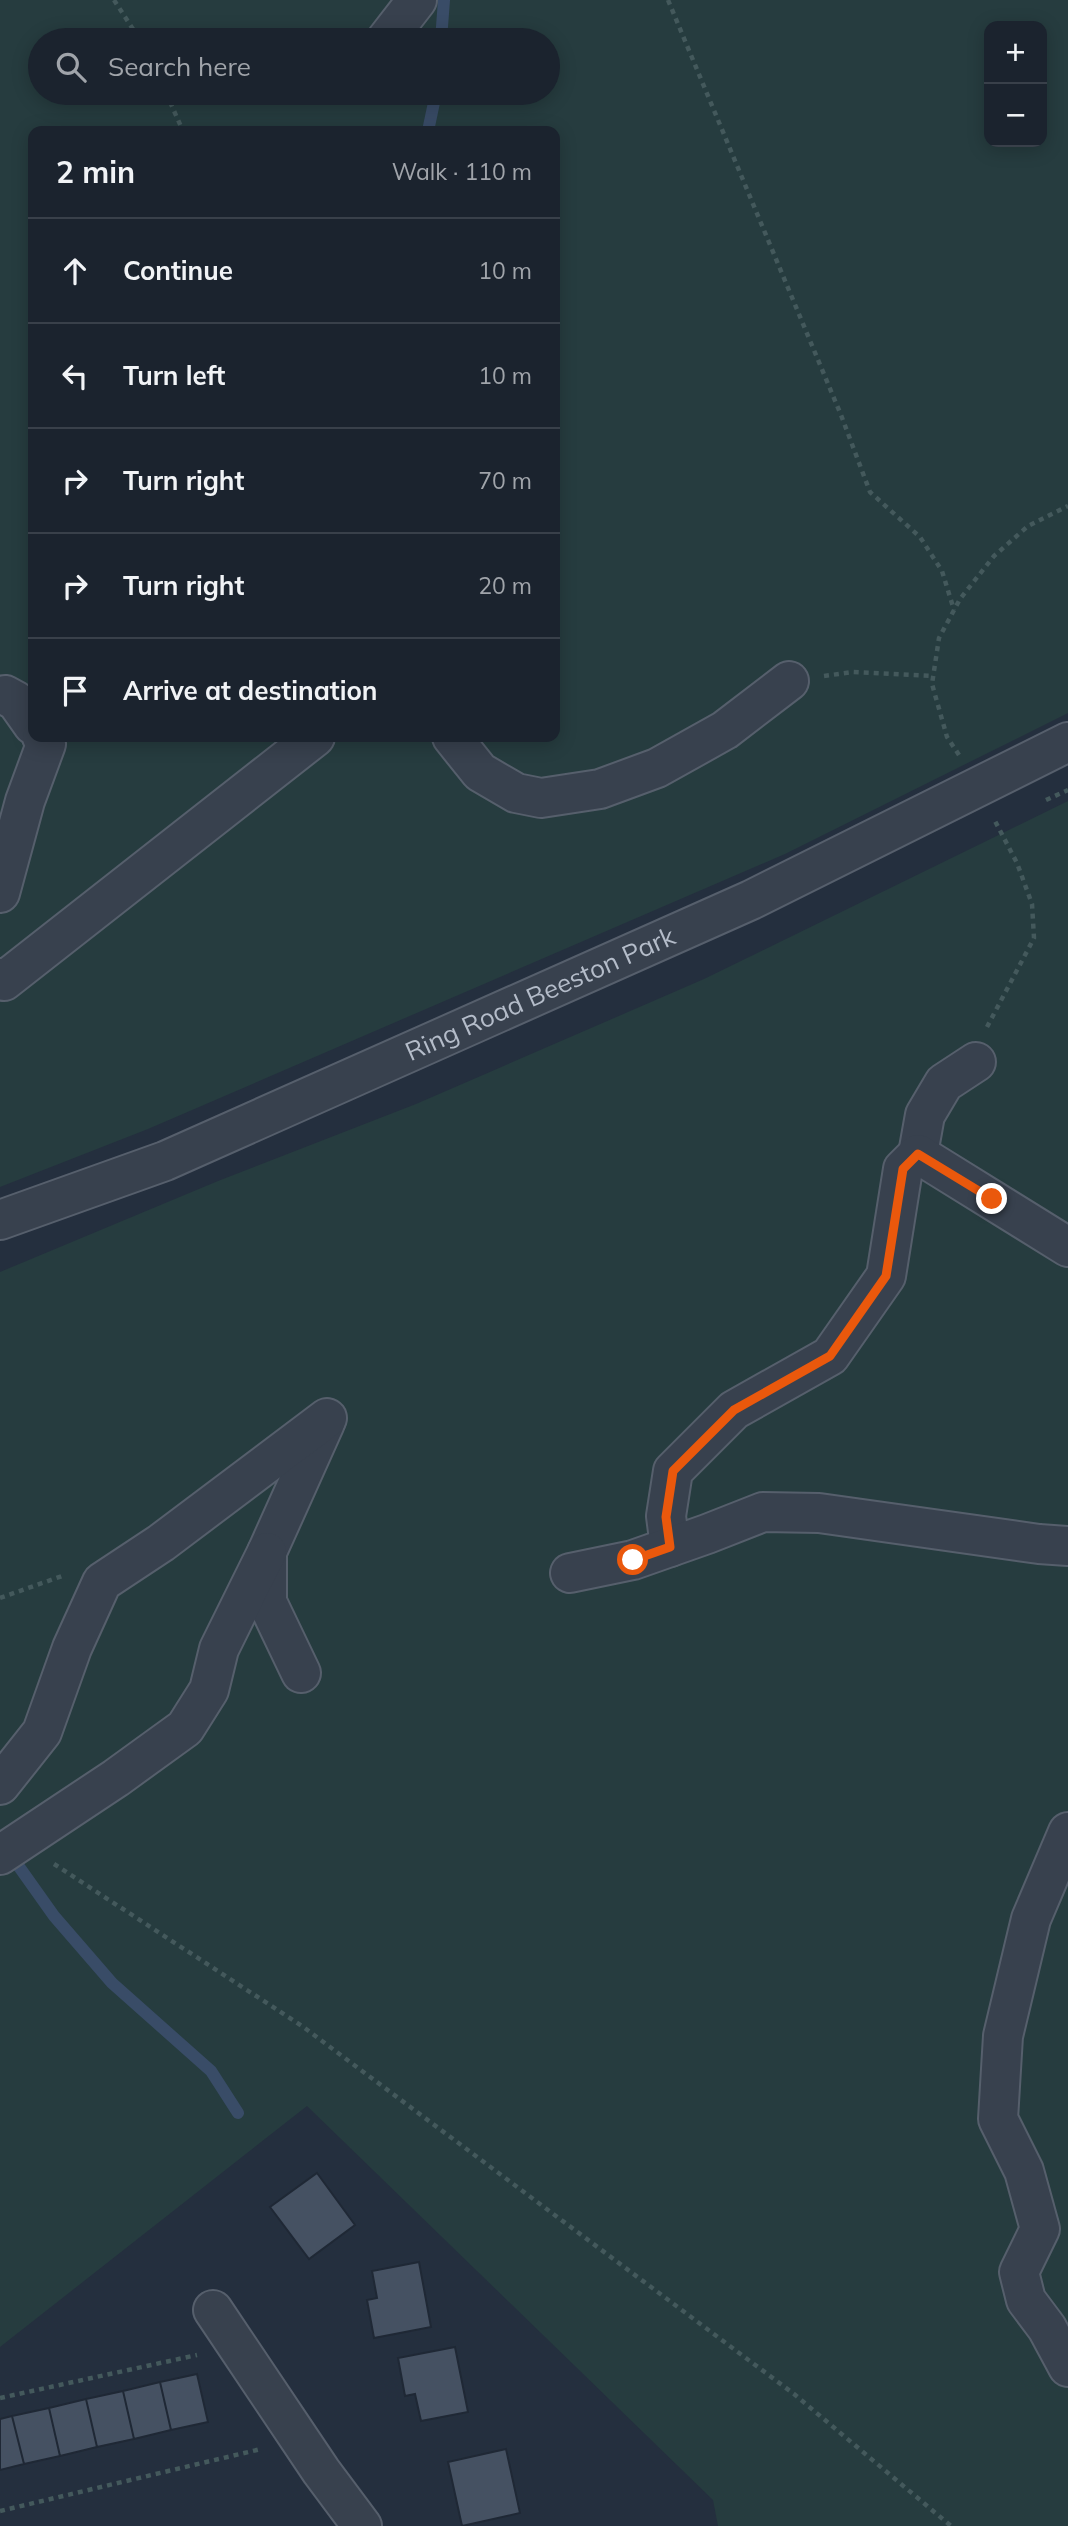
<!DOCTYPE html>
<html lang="en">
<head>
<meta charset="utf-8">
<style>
	body { margin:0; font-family:Mulish,sans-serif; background:#282f3a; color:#f1f3f6 }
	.controls { position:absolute; right:21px; top:21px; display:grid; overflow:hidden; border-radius:14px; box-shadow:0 4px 18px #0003 }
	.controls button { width:63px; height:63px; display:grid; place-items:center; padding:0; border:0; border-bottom:2px solid #39404a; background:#1b232e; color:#f1f3f6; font:35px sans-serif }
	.stop { position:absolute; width:21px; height:21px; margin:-16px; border:5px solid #ea580c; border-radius:50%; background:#fff }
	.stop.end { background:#ea580c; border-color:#fff; box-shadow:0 2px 7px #0008 }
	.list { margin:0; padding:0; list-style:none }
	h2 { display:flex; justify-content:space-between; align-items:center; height:91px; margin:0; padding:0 28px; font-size:30px }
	h2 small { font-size:23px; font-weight:400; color:#a0a4aa }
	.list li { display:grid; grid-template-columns:46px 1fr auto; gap:21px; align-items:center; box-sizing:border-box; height:105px; padding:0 28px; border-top:2px solid #39404a }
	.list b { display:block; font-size:26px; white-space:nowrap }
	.list em { font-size:23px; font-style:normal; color:#a0a4aa }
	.icon { flex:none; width:38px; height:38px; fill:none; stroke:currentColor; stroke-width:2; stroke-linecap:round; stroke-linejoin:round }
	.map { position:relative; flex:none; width:1068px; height:2526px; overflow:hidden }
	.search { position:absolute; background:#1b232e; box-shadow:0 4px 18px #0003; left:28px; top:28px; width:532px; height:77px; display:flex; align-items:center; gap:18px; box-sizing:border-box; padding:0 24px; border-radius:38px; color:#a0a4aa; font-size:26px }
	.panel { position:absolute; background:#1b232e; box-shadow:0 4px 18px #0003; left:28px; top:126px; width:532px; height:616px; border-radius:14px }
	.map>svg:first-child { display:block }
	.green { fill:#263c3f; fill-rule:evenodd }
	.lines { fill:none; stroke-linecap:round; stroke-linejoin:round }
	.stream { stroke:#394c67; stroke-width:12 }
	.building { fill:#455162; stroke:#1f2835; stroke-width:2 }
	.minor-casing { stroke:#565f6c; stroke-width:42 }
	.path { stroke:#44595c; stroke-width:4.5; stroke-dasharray:5 5; stroke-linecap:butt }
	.minor { stroke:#38414e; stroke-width:38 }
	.route { stroke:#ea580c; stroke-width:9 }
	.labels { text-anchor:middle; stroke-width:5; stroke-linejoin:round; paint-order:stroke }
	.street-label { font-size:26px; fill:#b4bcc9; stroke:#1d2633 }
</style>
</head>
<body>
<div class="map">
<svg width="1068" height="2526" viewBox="0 0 1068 2526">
	<rect width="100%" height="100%" fill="#242f3e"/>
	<path class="green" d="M 0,0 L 1068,0 L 1068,713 L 785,854 L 148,1129 L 0,1187 ZM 989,26 L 1042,26 L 1042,142 L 989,142 ZM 40,40 L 548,40 L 548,93 L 40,93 ZM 33,131 L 555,131 L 555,737 L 33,737 Z
		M 1068,801 L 1068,2526 L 718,2526 L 713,2500 L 307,2106 L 0,2347 L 0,1272 L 218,1181 L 416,1104 L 704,979 Z"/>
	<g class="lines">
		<path class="stream" d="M 441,40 L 444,0
			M 428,131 L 436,93
			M 10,1854 L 54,1916 L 112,1983 L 211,2071 L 238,2113"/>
	</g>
	<path class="building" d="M 317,2173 L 355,2225 L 309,2259 L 270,2207 Z
		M 419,2262 L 431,2327 L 374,2338 L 367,2300 L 377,2298 L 372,2271 Z
		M 455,2347 L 468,2412 L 421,2421 L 415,2394 L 405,2396 L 398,2358 Z
		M 197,2374 L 208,2422 L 171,2430 L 160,2382 Z
		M 160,2382 L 171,2430 L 134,2439 L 123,2391 Z
		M 123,2391 L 134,2439 L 97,2447 L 86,2399 Z
		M 86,2399 L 97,2447 L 60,2456 L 49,2408 Z
		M 49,2408 L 60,2456 L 24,2464 L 12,2416 Z
		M 12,2416 L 24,2464 L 0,2470 L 0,2419 Z
		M 506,2449 L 520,2513 L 462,2526 L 448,2462 Z"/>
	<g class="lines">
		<defs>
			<g id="minor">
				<path d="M 386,40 L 417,0"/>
				<path d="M 5,695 L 16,701 L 33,725"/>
				<path d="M 452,737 L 480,772 L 516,793 L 541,798 L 600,789 L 657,768 L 725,730 L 789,681"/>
				<path d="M 0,893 L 25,801 L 46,744 L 42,737"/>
				<path d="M 0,978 L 4,981 L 315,737"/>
				<path d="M 918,1154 L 925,1115 L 944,1083 L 976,1062"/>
				<path id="s1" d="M 0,1220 L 165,1161 L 751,900 L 1068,742"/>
				<path d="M 670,1547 L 666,1516 L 673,1471 L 734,1410 L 830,1356 L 886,1276 L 903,1169 L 918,1154 L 1068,1247"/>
				<path d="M 570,1573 L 633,1560 L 707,1534 L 763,1512 L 819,1513 L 1039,1544 L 1068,1546"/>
				<path d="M 301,1673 L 267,1602 L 267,1552 L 325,1423"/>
				<path d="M 0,1785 L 42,1732 L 72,1648 L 102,1582 L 161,1543 L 327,1418"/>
				<path d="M 1068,1832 L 1031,1919 L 1003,2036 L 998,2119 L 1024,2171 L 1040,2229 L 1019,2272 L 1026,2300 L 1047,2328 L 1068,2367"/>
				<path d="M 0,1855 L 116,1778 L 185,1728 L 209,1690 L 219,1649 L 267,1552"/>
				<path d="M 213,2310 L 321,2471 L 362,2526"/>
			</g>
		</defs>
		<use href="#minor" class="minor-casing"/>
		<path class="path" d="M 114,0 L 140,40
			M 668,0 L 841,415 L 870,492 L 920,537 L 942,571 L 954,610
			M 166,93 L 183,131
			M 824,676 L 853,672 L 933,676
			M 959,755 L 947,737 L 932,684 L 939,638 L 960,599 L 994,556 L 1028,526 L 1068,506
			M 1046,800 L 1068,790
			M 987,1027 L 1034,938 L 1032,904 L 1017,863 L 995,821
			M 0,1598 L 62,1576
			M 54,1864 L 302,2026 L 794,2394 L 951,2526
			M 0,2398 L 197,2355
			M 0,2511 L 261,2449"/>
		<use href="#minor" class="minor"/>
	</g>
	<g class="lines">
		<path class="route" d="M 633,1560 L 670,1547 L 666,1517 L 673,1471 L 734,1410 L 830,1356 L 886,1276 L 903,1169 L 918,1154 L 992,1199"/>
	</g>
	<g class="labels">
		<g class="street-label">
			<text dy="9" stroke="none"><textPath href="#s1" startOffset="586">Ring Road Beeston Park</textPath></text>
		</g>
	</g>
</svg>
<div class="controls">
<button>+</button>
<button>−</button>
</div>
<div class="stop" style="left:633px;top:1560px"></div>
<div class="stop end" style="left:992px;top:1199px"></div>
<div class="search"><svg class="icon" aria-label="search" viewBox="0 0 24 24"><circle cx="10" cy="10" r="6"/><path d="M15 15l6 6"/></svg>Search here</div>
<section class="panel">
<h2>2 min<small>Walk · 110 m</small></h2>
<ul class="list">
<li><svg class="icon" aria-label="ahead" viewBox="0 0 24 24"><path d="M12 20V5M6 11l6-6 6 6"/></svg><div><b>Continue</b></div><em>10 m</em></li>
<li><svg class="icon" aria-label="left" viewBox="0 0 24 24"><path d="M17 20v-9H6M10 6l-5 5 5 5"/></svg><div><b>Turn left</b></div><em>10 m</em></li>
<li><svg class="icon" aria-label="right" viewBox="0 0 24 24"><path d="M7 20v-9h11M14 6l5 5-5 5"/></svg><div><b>Turn right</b></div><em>70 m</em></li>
<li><svg class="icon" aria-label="right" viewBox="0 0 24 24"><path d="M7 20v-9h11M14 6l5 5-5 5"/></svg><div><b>Turn right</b></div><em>20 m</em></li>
<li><svg class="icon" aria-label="arrive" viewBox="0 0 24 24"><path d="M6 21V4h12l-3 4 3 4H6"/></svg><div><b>Arrive at destination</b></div></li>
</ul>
</section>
</div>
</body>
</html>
